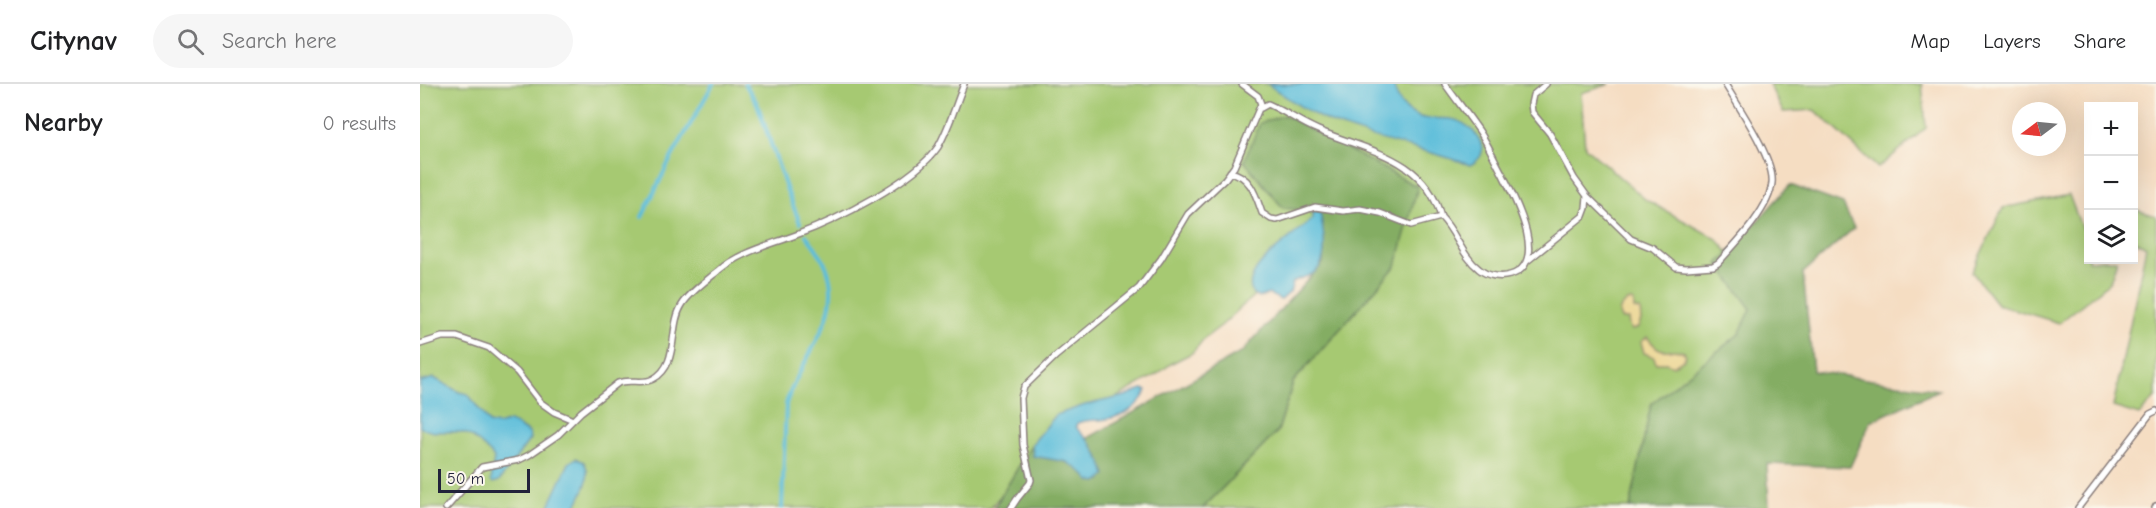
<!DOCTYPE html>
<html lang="en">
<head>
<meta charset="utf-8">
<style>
	body { margin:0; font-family:"Comic Neue",sans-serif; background:#f6f6f6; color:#202124 }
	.controls { position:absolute; right:18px; top:18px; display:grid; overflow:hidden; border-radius:0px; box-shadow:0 6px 24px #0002 }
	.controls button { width:54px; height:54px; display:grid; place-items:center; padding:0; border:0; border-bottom:2px solid #e0e0e0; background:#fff; color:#202124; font:30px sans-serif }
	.compass { position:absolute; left:1592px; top:18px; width:54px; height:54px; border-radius:50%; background:#fff; box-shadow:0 6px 24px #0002; rotate:254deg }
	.scale { position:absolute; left:18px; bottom:15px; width:92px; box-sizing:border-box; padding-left:6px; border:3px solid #22223b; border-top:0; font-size:16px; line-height:21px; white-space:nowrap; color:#22223b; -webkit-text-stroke:4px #fbf7ec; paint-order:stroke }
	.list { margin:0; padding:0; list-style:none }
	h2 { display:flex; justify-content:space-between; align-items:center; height:78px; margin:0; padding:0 24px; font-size:26px }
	h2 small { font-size:20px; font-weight:400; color:#757577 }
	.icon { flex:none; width:33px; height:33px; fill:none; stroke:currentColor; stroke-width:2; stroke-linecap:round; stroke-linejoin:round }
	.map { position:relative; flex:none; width:1736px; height:424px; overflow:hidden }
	header { display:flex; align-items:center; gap:36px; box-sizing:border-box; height:84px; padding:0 30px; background:#fff; border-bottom:2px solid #e0e0e0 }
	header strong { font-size:28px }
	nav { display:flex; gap:33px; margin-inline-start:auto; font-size:21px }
	.search { width:420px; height:54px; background:#f6f6f6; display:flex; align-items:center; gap:15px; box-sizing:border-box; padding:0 21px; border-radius:33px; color:#757577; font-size:22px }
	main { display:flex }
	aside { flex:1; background:#fff }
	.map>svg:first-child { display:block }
	.green { fill:#a6c972; stroke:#647656; stroke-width:1.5 }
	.forest { fill:#84ad64; stroke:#536850; stroke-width:1.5 }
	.sand { fill:#eeda9e; stroke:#887e6c; stroke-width:1.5 }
	.water { fill:#5bbdda; stroke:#3e708a; stroke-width:1.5 }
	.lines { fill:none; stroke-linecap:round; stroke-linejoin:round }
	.stream { stroke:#5bbdda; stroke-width:4 }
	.service-casing { stroke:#8c807e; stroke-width:8 }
	.service { stroke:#fff; stroke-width:5 }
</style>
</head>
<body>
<header>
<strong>Citynav</strong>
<div class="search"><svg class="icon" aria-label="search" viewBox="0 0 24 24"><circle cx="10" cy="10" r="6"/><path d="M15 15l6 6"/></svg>Search here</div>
<nav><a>Map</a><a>Layers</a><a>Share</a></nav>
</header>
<main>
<aside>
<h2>Nearby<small>0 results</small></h2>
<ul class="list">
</ul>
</aside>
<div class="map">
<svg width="1736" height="424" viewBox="0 0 1736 424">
	<rect width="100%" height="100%" fill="#fbf7ec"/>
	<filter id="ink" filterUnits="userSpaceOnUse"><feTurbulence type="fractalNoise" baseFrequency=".0167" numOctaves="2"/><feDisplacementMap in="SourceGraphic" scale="12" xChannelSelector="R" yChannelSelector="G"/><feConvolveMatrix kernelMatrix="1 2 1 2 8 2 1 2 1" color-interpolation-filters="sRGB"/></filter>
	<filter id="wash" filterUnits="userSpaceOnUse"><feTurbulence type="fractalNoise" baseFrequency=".008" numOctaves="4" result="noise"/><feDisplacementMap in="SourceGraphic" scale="24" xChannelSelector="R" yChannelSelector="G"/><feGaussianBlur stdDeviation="1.35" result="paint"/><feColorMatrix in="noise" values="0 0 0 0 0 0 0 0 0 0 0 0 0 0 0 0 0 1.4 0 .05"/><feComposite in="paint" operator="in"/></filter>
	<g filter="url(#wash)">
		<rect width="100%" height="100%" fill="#f5ddc2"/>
		<path class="green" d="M 0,0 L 1190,0 L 1161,9 L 1165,63 L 1226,116 L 1297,155 L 1355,222 L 1231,324 L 1210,424 L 783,424 L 858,347 L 873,298 L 960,200 L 884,165 L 802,241 L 785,254 L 772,269 L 752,279 L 739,289 L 635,349 L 570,424 L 0,424 Z
			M 1349,0 L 1502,0 L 1506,44 L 1458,84 L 1395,26 L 1363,28 Z
			M 1649,111 L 1662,145 L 1668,144 L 1668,176 L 1697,176 L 1690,198 L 1639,239 L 1577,220 L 1552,188 L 1583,124 Z
			M 1714,125 L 1736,132 L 1736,313 L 1719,331 L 1693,323 L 1726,163 L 1714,156 Z"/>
		<path class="forest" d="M 864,31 L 998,103 L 976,182 L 873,298 L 858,347 L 783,424 L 574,424 L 612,360 L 681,396 L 666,355 L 822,268 L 903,179 L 900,128 L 863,124 L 824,77 L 840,39 Z
			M 1370,101 L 1423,120 L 1434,144 L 1383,189 L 1393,287 L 1519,306 L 1451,337 L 1430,383 L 1347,380 L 1349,424 L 1210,424 L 1231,320 L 1319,250 L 1331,225 L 1298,180 Z"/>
		<path class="sand" d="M 1211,217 L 1214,218 L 1214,225 L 1220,226 L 1221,236 L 1218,244 L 1212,246 L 1209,242 L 1208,235 L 1201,235 C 1196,226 1203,219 1211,217 Z
			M 1227,253 C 1244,274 1242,262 1264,268 L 1266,271 L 1264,275 L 1253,282 L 1246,279 L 1236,279 L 1234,273 L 1224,269 L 1221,258 Z"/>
		<path class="water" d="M 847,0 L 974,0 C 975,12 982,24 993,30 C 1013,42 1030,24 1053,47 C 1058,53 1063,59 1062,68 C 1061,74 1056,78 1050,81 C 1002,63 949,57 901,34 C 882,25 865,12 847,0 Z
			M 893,128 L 900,128 C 903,145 910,176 895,188 C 889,193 879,194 873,198 L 870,208 L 861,216 L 849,210 L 839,213 L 833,210 C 817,185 879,150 893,134 Z
			M 14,294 L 39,308 L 48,310 L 69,339 L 78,341 L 90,337 L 109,349 L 110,355 L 79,397 L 73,399 L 71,397 L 74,374 C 69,367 51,350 44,349 C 29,345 13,352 0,343 L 0,298 Z
			M 722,305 L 727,306 C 718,325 701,334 680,336 C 670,337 668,335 657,339 L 656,342 C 659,349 664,351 669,357 C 674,363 685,384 686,392 L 677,398 L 670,397 L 662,388 L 647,378 L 613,372 L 612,360 L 636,331 L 665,321 L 705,312 Z
			M 156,374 L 164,378 C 173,394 162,409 155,424 L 128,424 L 149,379 Z"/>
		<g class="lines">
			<path class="stream" d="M 325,0 L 337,19 L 366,104 L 380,139
				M 222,133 L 249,78 L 293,0
				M 362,424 L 366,320 C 379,274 427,233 406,182 C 402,171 393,160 386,151"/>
		</g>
	</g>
	<g filter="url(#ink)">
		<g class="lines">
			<defs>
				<path id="service" d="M 1126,0 L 1113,11 L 1111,20 L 1112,28 L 1130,50 L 1154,94 L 1167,112 L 1211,155 L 1233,164 L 1256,183 L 1266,184 L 1293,182 L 1298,179 C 1316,159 1349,126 1352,99 C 1355,76 1318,22 1305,0
					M 841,24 L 848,20 C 866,28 881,39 898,46 C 947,67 1005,73 1021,133
					M 810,88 C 831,92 836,112 842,129 L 851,135 L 857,136 L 895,123 L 923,127 L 940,125 L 960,129 L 991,141 L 1021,133 C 1036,148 1042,172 1059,185 C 1067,192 1080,194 1090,191 C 1131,180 1093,111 1082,89 C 1073,73 1066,55 1055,41 C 1045,27 1035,14 1025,0
					M 1106,178 L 1163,132 L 1166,124 L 1167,112
					M 0,260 L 22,253 L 37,253 L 69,264 L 97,288 L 120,318 L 134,328 L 153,336
					M 26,424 L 62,383 L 99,376 L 109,371 L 138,351 L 161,328 L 198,299 C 210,294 222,301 233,295 C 260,281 248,243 262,221 C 270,208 286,197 298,187 C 319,168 350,161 376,151 C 415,137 495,97 518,63 C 529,44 536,20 544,0
					M 591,424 L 597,415 L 610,399 L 611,396 L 603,361 L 601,314 L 604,303 L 636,272 L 719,204 L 741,175 L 768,130 L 805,95 L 814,83 L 841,20 L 838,12 L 822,0
					M 1658,424 L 1730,330 L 1736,327
					M 1735,424 L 1736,422"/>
			</defs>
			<use href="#service" class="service-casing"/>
			<use href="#service" class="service"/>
		</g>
	</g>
</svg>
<div class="controls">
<button>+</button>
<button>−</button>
<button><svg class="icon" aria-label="layers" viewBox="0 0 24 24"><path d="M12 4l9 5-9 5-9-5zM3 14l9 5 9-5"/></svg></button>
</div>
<svg class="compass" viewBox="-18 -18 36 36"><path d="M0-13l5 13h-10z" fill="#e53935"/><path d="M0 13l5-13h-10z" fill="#757577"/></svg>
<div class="scale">50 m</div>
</div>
</main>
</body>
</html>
